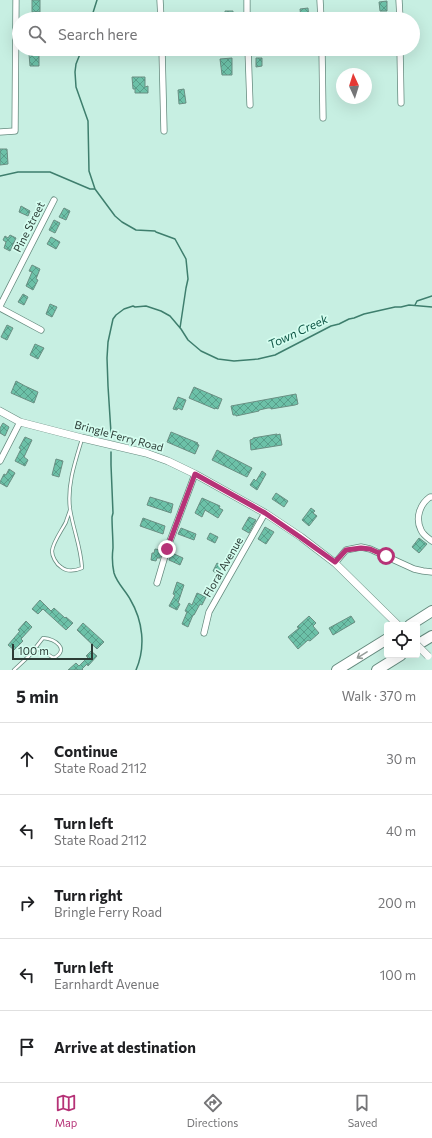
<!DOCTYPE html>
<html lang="en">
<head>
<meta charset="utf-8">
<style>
	body { margin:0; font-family:Commissioner,sans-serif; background:#f6f6f6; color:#202124 }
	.controls { position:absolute; right:12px; bottom:12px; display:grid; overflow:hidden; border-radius:4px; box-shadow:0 4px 16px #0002 }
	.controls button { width:36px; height:36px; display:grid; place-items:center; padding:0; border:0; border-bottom:1px solid #e0e0e0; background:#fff; color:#202124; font:20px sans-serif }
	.compass { position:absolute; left:336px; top:68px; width:36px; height:36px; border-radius:50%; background:#fff; box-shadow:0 4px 16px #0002; rotate:356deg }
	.scale { position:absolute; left:12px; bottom:10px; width:81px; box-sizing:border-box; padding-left:4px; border:2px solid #2c3c36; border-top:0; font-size:11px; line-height:14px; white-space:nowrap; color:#2c3c36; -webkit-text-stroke:3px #d4fdef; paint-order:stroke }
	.stop { position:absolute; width:12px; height:12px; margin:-9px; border:3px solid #b63277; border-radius:50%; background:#fff }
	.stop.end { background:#b63277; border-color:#fff; box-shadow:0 1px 4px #0008 }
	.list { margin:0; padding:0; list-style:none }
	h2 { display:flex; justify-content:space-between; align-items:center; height:52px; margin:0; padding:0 16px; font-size:17px }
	h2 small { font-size:13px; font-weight:400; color:#757577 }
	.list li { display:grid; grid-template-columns:26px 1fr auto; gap:12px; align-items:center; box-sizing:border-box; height:72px; padding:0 16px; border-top:1px solid #e0e0e0 }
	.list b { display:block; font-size:15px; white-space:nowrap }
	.list p { margin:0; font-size:13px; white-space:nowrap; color:#757577 }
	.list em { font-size:13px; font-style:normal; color:#757577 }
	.icon { flex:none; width:22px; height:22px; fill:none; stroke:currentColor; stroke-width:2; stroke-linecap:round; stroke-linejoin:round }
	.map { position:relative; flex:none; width:432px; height:670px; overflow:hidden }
	.search { position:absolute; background:#fff; box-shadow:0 4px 16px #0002; left:12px; right:12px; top:12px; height:44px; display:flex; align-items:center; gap:10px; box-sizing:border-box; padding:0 14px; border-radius:22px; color:#757577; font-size:15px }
	.sheet { height:412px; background:#fff }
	nav { display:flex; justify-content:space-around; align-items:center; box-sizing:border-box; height:56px; border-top:1px solid #e0e0e0; background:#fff; font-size:11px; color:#757577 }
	nav a { display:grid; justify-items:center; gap:2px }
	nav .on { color:#b63277 }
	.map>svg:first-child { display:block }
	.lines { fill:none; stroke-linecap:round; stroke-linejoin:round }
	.stream { stroke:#3e7e6d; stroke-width:1.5 }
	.building { fill:url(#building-cross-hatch); stroke:#6a8f83 }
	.service-casing { stroke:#658a7e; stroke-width:4 }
	.minor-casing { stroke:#658a7e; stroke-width:7 }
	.tertiary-casing { stroke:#658a7e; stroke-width:8 }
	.motorway-casing { stroke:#658a7e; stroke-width:12 }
	.service { stroke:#fff; stroke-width:2.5 }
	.minor { stroke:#fff; stroke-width:5.5 }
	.tertiary { stroke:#fff; stroke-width:7 }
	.motorway { stroke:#fff; stroke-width:10 }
	.tertiary-bridge-casing { stroke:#658a7e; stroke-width:8; stroke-linecap:butt }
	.tertiary-bridge { stroke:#fff; stroke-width:7 }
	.oneway { stroke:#969e9a }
	.route { stroke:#b63277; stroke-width:5 }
	.labels { text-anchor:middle; stroke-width:3.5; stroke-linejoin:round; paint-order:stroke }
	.street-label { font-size:11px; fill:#2c3c36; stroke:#d4fdef }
	.water-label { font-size:12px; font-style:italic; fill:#0e5545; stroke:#d4fdef }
</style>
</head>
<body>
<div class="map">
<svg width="432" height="670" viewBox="0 0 432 670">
	<defs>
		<pattern id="building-cross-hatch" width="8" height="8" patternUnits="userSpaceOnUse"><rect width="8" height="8" fill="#6cc1a8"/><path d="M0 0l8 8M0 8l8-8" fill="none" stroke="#599e8a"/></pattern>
	</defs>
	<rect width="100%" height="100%" fill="#c7efe2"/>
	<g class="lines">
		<path class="stream" d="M 91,19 L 97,0
			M 82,49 L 76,64 L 75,72 L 76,87 L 88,121 L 89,171 L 95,189 L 115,216 L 122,222 L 136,230 L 155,231 L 156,232 L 175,239 L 186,259 L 188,279 L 186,288 L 180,328
			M 0,176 L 18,172 L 50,172 L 90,189 L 95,189
			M 415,305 L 417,301 L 432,296
			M 111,433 L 108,386 L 107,358 L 108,342 L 113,319 L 116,315 L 124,309 L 133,306 L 135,307 L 146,306 L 161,311 L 170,316 L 181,329 L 188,340 L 201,351 L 218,359 L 234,361 L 258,359 L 275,355 L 331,326 L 339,324 L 349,319 L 354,318 L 364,314 L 395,307 L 401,307 L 409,305 L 432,307
			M 111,452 L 111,465 L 113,513 L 112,517 C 112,527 113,538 113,548 C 112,556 112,564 114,573 C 117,583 125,590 130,599 C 143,621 146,647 136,670"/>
	</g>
	<path class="building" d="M 32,0 L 40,0 L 40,12 L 32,12 Z
		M 387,1 L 387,11 L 380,11 L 379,2 Z
		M 308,8 L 309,19 L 301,19 L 300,9 Z
		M 225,11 L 233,11 L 233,16 L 232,16 L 232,19 L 225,19 Z
		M 29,54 L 39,54 L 39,66 L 30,66 Z
		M 232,58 L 232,75 L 222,75 L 220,59 Z
		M 256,58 L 262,58 L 262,66 L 256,67 Z
		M 132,77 L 145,77 L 145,87 L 148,86 L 148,93 L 135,93 L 135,89 L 133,89 Z
		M 184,89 L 186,103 L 179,104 L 178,90 Z
		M 0,149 L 7,149 L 8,164 L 0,165 Z
		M 21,206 L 30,211 L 28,216 L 19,212 Z
		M 64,208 L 70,211 L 66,220 L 59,217 Z
		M 54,220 L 60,223 L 55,233 L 49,230 Z
		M 10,235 L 16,238 L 10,251 L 4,248 L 6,242 L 3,240 L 5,236 L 8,238 Z
		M 51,237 L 60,242 L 56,249 L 47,244 Z
		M 32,265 L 40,269 L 36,279 L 38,280 L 33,290 L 26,286 L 32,272 L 29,271 Z
		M 23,294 L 28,297 L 24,305 L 18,302 Z
		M 50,304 L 57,307 L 52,317 L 46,314 Z
		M 7,325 L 13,328 L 7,340 L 1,337 Z
		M 35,344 L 44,348 L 38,359 L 30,355 Z
		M 16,381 L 25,386 L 38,392 L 34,403 L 11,393 Z
		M 194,387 L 222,399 L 218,409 L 215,408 L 215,409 L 189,398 Z
		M 296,394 L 298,404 L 295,405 L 271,409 L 271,408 L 268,408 L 259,410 L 259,411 L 236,416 L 236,415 L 233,415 L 231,406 Z
		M 178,397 L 186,400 L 182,410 L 178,408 L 177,410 L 173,409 Z
		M 3,423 L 9,427 L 5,436 L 0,433 L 0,428 Z
		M 171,432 L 198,443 L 197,444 L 199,445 L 195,454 L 167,442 Z
		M 277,434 L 277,435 L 280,434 L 282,445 L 251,450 L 250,440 L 253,439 L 253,438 Z
		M 25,437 L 32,440 L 24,457 L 28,460 L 25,466 L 15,461 L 21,449 L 19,448 Z
		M 217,450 L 252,468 L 247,477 L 212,460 Z
		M 56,459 L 63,461 L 59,477 L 52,475 Z
		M 9,469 L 15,473 L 7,487 L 0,483 L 0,482 L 4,474 L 6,475 Z
		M 262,471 L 266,474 L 257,490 L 250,485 L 254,479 L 256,481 Z
		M 276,493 L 288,501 L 284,507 L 272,499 Z
		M 150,497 L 173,504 L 171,513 L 147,505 Z
		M 202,498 L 220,506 L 219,508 L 223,510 L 218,518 L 205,510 L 202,517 L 195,513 Z
		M 311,508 L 315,511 L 313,513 L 317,516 L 309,526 L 302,520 Z
		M 249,517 L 256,520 L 249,533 L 242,529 Z
		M 143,518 L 165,526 L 163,534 L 140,526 Z
		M 265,527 L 274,532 L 266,544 L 258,539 Z
		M 181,528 L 196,534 L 194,540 L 178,534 Z
		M 210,533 L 218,537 L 215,543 L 207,539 Z
		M 419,538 L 427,544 L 419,553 L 412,547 Z
		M 155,549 L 161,550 L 160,558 L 157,558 L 156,561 L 151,560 L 152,553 L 154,553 Z
		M 172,553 L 183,558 L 180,565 L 169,560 Z
		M 217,563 L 222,566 L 218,574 L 213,571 Z
		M 177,582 L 184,585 L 178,603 L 180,604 L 177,610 L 169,606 L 175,595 L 173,594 Z
		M 197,593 L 206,597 L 202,605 L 200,604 L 194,615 L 193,615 L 188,627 L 182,624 L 187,612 L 185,611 L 189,603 L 192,605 Z
		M 40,600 L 51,611 L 54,608 L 65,618 L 66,617 L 73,623 L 66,630 L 43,609 L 38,614 L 32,609 Z
		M 309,616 L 316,623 L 313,626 L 319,633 L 310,641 L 308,640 L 298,649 L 288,637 L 299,628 L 297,627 Z
		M 351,616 L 355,622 L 333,635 L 329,628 Z
		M 26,621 L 32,627 L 21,639 L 23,641 L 14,650 L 8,645 L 20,631 L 18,630 Z
		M 83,623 L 104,642 L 97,649 L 77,630 Z
		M 91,651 L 97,656 L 88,666 L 87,664 L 82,669 L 83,670 L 68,670 L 76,663 L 79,666 L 88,657 L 86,656 Z"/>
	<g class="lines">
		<defs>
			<path id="service" d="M 70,510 C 69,514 67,518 66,522 C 62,530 53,542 52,551 C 52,556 56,564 61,567 C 67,572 75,571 82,568 C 81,547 73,529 70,509 C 67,485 75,462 82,439
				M 14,670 L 29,656 L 43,638 C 55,639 70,649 54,658 C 47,655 43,648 35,649"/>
			<path id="minor" d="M 160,0 L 161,19
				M 247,0 L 247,19
				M 320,0 L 321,19
				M 399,0 L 400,19
				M 162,49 L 164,131
				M 248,49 L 250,105
				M 322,49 L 323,118
				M 400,49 L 401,103
				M 0,132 L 15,131 L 16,0
				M 0,306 L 54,200
				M 0,308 L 41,330
				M 0,461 L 20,422
				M 432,497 L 430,497 C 420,504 415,518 421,530 C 423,535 428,538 432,541
				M 335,563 L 346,550 L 361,547 L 370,549 L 414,569 L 423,571 L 432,572
				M 157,583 L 167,549 L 195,474
				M 204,633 L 209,612 L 265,513"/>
			<path id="tertiary" d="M 0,411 L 20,422 L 82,438 L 146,453 L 168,461 L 195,474 L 265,513 L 301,537 L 335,563 L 398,625"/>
			<path id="motorway" d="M 410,625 L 432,611
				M 417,645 L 432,636
				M 337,670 L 387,639
				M 377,670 L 401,655"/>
		</defs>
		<use href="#service" class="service-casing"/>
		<use href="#minor" class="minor-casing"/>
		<use href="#tertiary" class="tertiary-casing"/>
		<use href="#motorway" class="motorway-casing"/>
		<use href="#service" class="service"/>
		<use href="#minor" class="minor"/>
		<use href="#tertiary" class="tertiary"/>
		<use href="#motorway" class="motorway"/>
		<defs>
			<path id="tertiary-bridge" d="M 417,645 L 428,656"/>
		</defs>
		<use href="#tertiary-bridge" class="tertiary-bridge-casing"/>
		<use href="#tertiary-bridge" class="tertiary-bridge"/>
	</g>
	<defs><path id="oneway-shaft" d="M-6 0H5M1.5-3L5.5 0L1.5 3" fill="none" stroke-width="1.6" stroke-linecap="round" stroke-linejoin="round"/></defs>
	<use class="oneway" href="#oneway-shaft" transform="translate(362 655) rotate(148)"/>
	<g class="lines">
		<path class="route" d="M 167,549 L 195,474 L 265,513 L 300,537 L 335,562 L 346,550 L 361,548 L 370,549 L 386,556"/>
	</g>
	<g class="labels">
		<g class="street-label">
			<text transform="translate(29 227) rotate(-63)" y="4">Pine Street</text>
			<text transform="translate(119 436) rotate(15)" y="4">Bringle Ferry Road</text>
			<text transform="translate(223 567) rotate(-60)" y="4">Floral Avenue</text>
		</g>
		<g class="water-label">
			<text transform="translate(298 332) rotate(-25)" y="4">Town Creek</text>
		</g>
	</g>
</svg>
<div class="controls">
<button><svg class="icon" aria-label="locate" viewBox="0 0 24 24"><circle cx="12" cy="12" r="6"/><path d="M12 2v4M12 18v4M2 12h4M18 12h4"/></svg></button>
</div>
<svg class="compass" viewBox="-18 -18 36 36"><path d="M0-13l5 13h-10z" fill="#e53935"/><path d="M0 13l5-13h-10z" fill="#757577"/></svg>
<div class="scale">100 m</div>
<div class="stop" style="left:386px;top:556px"></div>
<div class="stop end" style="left:167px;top:549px"></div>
<div class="search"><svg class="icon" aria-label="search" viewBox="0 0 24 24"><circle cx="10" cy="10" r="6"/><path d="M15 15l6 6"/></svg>Search here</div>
</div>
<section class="sheet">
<h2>5 min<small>Walk · 370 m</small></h2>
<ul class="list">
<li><svg class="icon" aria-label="ahead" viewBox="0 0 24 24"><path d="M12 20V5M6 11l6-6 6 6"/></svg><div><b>Continue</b><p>State Road 2112</p></div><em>30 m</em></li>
<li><svg class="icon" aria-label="left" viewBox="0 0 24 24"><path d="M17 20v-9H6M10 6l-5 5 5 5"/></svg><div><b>Turn left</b><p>State Road 2112</p></div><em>40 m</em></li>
<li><svg class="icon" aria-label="right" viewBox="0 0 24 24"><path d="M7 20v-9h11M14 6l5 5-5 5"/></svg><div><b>Turn right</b><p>Bringle Ferry Road</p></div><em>200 m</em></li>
<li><svg class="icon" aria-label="left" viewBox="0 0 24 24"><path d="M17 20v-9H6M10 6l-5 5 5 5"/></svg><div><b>Turn left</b><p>Earnhardt Avenue</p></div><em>100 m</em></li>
<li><svg class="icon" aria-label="arrive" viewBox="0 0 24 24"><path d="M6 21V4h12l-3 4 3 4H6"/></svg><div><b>Arrive at destination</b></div></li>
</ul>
</section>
<nav>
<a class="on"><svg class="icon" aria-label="map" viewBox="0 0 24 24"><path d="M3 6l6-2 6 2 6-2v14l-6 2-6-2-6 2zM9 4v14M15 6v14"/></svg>Map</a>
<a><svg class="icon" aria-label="directions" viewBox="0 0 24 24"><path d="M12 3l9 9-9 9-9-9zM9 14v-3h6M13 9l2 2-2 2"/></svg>Directions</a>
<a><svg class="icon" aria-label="saved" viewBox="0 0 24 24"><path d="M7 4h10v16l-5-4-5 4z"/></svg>Saved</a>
</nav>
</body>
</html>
